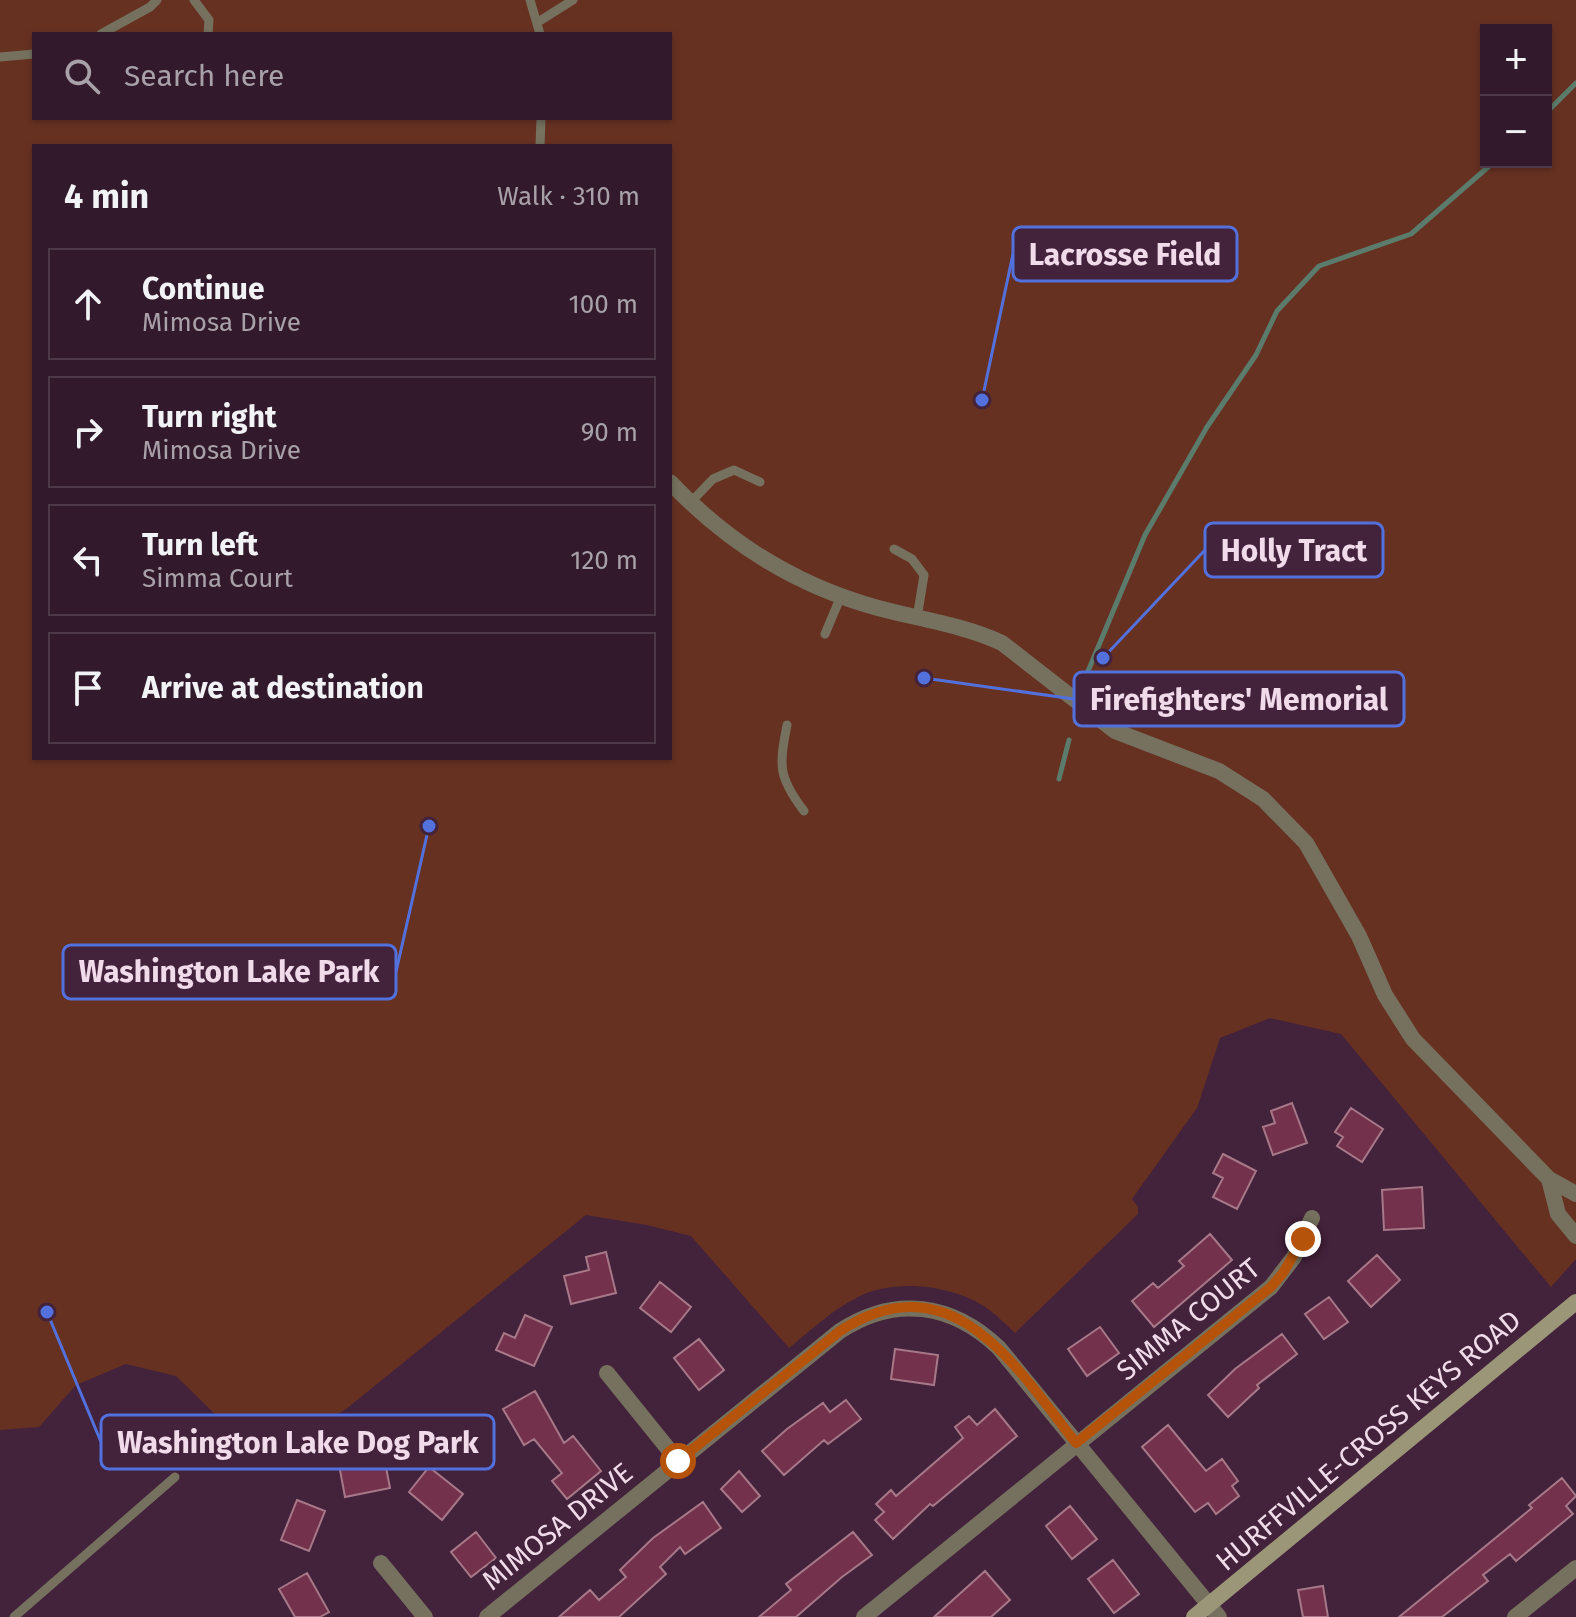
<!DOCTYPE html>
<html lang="en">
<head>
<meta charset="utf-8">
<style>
	body { margin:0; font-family:"Fira Sans",sans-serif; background:#3a2334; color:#f1f3f6 }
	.controls { position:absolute; right:24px; top:24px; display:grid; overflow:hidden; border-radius:0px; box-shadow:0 2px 6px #0004 }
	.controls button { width:72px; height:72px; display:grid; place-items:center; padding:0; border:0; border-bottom:2px solid #4d3848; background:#321a2c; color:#f1f3f6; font:40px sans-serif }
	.stop { position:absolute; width:24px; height:24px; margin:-18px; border:6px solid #b45309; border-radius:50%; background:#fff }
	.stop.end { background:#b45309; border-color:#fff; box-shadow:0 2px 8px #0008 }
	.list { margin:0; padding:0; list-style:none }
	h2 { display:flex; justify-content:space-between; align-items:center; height:104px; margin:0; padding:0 32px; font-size:34px }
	h2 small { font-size:26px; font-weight:400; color:#a8a1a9 }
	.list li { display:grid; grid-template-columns:52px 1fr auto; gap:24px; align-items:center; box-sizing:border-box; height:112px; margin:0 16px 16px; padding:0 16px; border:2px solid #4d3848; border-radius:0px }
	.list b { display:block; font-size:30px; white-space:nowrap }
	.list p { margin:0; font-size:26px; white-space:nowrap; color:#a8a1a9 }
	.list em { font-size:26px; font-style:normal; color:#a8a1a9 }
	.icon { flex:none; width:44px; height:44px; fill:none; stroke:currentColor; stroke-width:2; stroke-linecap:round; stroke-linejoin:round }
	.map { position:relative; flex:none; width:1576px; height:1617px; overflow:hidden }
	.search { position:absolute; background:#321a2c; box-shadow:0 2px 6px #0004; left:32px; top:32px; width:640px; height:88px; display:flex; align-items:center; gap:20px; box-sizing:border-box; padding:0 28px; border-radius:0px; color:#a8a1a9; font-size:30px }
	.panel { position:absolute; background:#321a2c; box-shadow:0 2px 6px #0004; left:32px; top:144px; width:640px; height:616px; border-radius:0px }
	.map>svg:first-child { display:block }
	.green { fill:#673122; fill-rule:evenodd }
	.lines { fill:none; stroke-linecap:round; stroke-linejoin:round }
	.stream { stroke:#5b7c6c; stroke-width:5 }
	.building { fill:#73314c; stroke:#a77888; stroke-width:2 }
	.lane { stroke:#75715e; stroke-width:9 }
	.street { stroke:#75715e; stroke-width:16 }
	.secondary { stroke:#9c9678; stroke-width:16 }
	.route { stroke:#b45309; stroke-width:10 }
	.labels { text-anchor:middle; stroke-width:8; stroke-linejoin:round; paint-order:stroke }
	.street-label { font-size:28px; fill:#f1dbeb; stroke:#43223b }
	.leader { fill:none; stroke:#5271dd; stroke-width:3 }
	.callout-dot { fill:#5271dd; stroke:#43223b; stroke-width:3 }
	.callout { fill:#43223b; stroke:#5271dd; stroke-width:3 }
	.callout-label { font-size:30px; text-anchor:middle; font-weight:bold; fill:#f1dbeb }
</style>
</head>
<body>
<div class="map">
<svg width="1576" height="1617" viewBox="0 0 1576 1617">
	<rect width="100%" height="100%" fill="#43223b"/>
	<path class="green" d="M 0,0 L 1576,0 L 1576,1259 L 1551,1287 L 1341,1034 L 1270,1018 L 1220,1038 L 1197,1108 L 1132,1199 L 1138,1207 L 1138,1214 L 1015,1333 C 1006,1325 998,1316 988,1309 C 954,1285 895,1278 858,1297 C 832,1310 811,1330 789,1348 L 691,1236 L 647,1225 L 586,1215 L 346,1409 L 262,1460 L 176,1376 L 126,1364 L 76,1385 L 39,1427 L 0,1430 ZM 1486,30 L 1546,30 L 1546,162 L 1486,162 ZM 34,34 L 670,34 L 670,118 L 34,118 ZM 34,146 L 670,146 L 670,758 L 34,758 Z"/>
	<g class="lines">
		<path class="stream" d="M 1546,113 L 1576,83
			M 1086,676 L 1145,535 L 1207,427 L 1256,355 L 1277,311 L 1319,266 L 1411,234 L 1494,162
			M 1059,779 L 1069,740"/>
	</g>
	<path class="building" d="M 1292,1103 L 1307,1143 L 1273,1155 L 1263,1127 L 1275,1123 L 1271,1111 Z
		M 1351,1108 L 1383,1129 L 1362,1162 L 1337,1146 L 1343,1137 L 1335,1132 Z
		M 1223,1154 L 1256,1171 L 1237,1209 L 1213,1197 L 1223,1178 L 1213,1173 Z
		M 1422,1187 L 1424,1228 L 1384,1230 L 1382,1190 Z
		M 1210,1234 L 1232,1260 L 1154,1327 L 1132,1301 L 1153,1283 L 1158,1288 L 1184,1266 L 1179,1261 Z
		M 606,1252 L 616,1293 L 571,1304 L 564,1276 L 589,1270 L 586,1257 Z
		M 1377,1255 L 1400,1280 L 1371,1307 L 1348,1281 Z
		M 660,1282 L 691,1307 L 671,1332 L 640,1308 Z
		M 1329,1297 L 1348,1322 L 1324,1339 L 1305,1314 Z
		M 525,1315 L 552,1327 L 534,1366 L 496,1350 L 504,1333 L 515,1338 Z
		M 1100,1327 L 1119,1353 L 1087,1376 L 1068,1349 Z
		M 1282,1334 L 1297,1354 L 1257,1385 L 1259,1388 L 1228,1417 L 1208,1395 L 1235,1369 Z
		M 699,1339 L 724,1370 L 699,1390 L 674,1358 Z
		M 895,1349 L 938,1355 L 934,1385 L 891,1379 Z
		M 535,1391 L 564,1443 L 573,1436 L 601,1471 L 567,1499 L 552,1481 L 562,1473 L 534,1439 L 524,1445 L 503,1409 Z
		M 846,1400 L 861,1419 L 828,1444 L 824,1440 L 784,1475 L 762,1451 L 787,1429 L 823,1403 L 830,1412 Z
		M 995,1409 L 1017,1436 L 933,1506 L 930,1504 L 893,1539 L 875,1520 L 884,1512 L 876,1504 L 891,1490 L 896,1496 L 963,1438 L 955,1427 L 969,1416 L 977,1425 Z
		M 1168,1425 L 1206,1471 L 1222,1459 L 1238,1481 L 1232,1486 L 1239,1496 L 1216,1514 L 1208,1503 L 1195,1512 L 1142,1447 Z
		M 368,1453 L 370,1465 L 385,1462 L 390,1488 L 345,1497 L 338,1459 Z
		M 429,1467 L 463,1494 L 442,1520 L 409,1492 Z
		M 739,1471 L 760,1496 L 742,1512 L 721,1489 Z
		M 1562,1478 L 1576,1496 L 1566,1506 L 1573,1514 L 1516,1561 L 1510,1554 L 1483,1575 L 1488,1581 L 1442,1617 L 1399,1617 L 1532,1508 L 1529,1505 Z
		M 297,1500 L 325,1511 L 309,1551 L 281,1540 Z
		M 703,1502 L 721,1528 L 685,1554 L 680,1547 L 660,1567 L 666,1574 L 619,1617 L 559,1617 L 590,1590 L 599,1600 L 626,1577 L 620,1570 L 653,1538 Z
		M 1070,1506 L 1097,1539 L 1072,1559 L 1046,1526 Z
		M 476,1532 L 496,1558 L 471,1577 L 451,1552 Z
		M 853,1532 L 872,1555 L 842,1577 L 796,1617 L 759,1617 L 791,1590 L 786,1584 Z
		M 1113,1560 L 1139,1594 L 1114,1613 L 1088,1579 Z
		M 985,1571 L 1010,1600 L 991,1617 L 934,1617 Z
		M 307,1573 L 329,1612 L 320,1617 L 295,1617 L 279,1589 Z
		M 1323,1586 L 1328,1617 L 1303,1617 L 1298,1590 Z"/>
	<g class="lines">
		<path class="lane" d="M 194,0 L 209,20 L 208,34
			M 530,0 L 540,34
			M 538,22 L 573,0
			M 101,34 L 150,7 L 157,0
			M 0,57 L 34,54
			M 540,146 L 541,118
			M 690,503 L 713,479 L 734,470 L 760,482
			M 894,549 L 912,559 L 924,575 L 917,618
			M 825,634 L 841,596
			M 787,725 C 779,766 778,777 804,811
			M 14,1617 L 175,1477"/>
		<path class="street" d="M 670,482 C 727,542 797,586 878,608 C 919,619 963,625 1002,643 L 1115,731 L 1219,771 L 1263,799 L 1306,843 L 1359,936 L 1385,995 L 1413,1039 L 1549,1179 L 1576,1194
			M 1549,1179 L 1558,1214 L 1576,1236
			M 607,1373 L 678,1461
			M 381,1563 L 425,1617
			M 487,1617 L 840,1331 C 895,1295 952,1303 999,1348 L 1219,1617
			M 864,1617 L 1271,1287 L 1294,1257 L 1312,1218
			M 1515,1617 L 1576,1568"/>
		<path class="secondary" d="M 1194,1617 L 1576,1302"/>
	</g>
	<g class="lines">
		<path class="route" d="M 678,1461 L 840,1331 C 952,1258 1016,1367 1076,1443 L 1271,1287 L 1283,1273 L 1303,1239"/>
	</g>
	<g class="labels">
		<g class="street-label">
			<text transform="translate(1188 1319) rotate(-39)" y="10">SIMMA COURT</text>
			<text transform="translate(1368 1440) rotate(-40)" y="10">HURFFVILLE-CROSS KEYS ROAD</text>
			<text transform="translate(557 1526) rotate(-39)" y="10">MIMOSA DRIVE</text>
		</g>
	</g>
	<path class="leader" d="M982 400L1013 254M1103 658L1205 550M924 678L1074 699M429 826L396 972M47 1312L101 1442"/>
	<g class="callout-dot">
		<circle cx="982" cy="400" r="8"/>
		<circle cx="1103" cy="658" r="8"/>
		<circle cx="924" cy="678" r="8"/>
		<circle cx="429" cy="826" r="8"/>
		<circle cx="47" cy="1312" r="8"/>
	</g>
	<g class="callout">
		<rect x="1013" y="227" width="224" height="54" rx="8"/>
		<rect x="1205" y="523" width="178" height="54" rx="8"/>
		<rect x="1074" y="672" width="330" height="54" rx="8"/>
		<rect x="63" y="945" width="333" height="54" rx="8"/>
		<rect x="101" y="1415" width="393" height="54" rx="8"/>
	</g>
	<g class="callout-label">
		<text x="1125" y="265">Lacrosse Field</text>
		<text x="1294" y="561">Holly Tract</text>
		<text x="1239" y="710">Firefighters' Memorial</text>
		<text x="229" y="982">Washington Lake Park</text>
		<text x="298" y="1453">Washington Lake Dog Park</text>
	</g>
</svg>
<div class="controls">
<button>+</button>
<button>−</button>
</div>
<div class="stop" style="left:678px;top:1461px"></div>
<div class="stop end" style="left:1303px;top:1239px"></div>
<div class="search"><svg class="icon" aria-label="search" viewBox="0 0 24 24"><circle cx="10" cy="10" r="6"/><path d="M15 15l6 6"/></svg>Search here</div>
<section class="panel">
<h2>4 min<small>Walk · 310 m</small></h2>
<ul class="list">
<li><svg class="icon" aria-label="ahead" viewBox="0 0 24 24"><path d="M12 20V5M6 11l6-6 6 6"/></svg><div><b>Continue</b><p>Mimosa Drive</p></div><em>100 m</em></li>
<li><svg class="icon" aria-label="right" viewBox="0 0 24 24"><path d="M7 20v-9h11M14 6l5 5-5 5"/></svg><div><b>Turn right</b><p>Mimosa Drive</p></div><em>90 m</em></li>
<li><svg class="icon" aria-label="left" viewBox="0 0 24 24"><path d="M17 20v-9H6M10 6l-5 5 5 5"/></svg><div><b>Turn left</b><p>Simma Court</p></div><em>120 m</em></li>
<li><svg class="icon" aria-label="arrive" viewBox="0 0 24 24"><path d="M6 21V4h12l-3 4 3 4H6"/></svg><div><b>Arrive at destination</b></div></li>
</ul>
</section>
</div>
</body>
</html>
